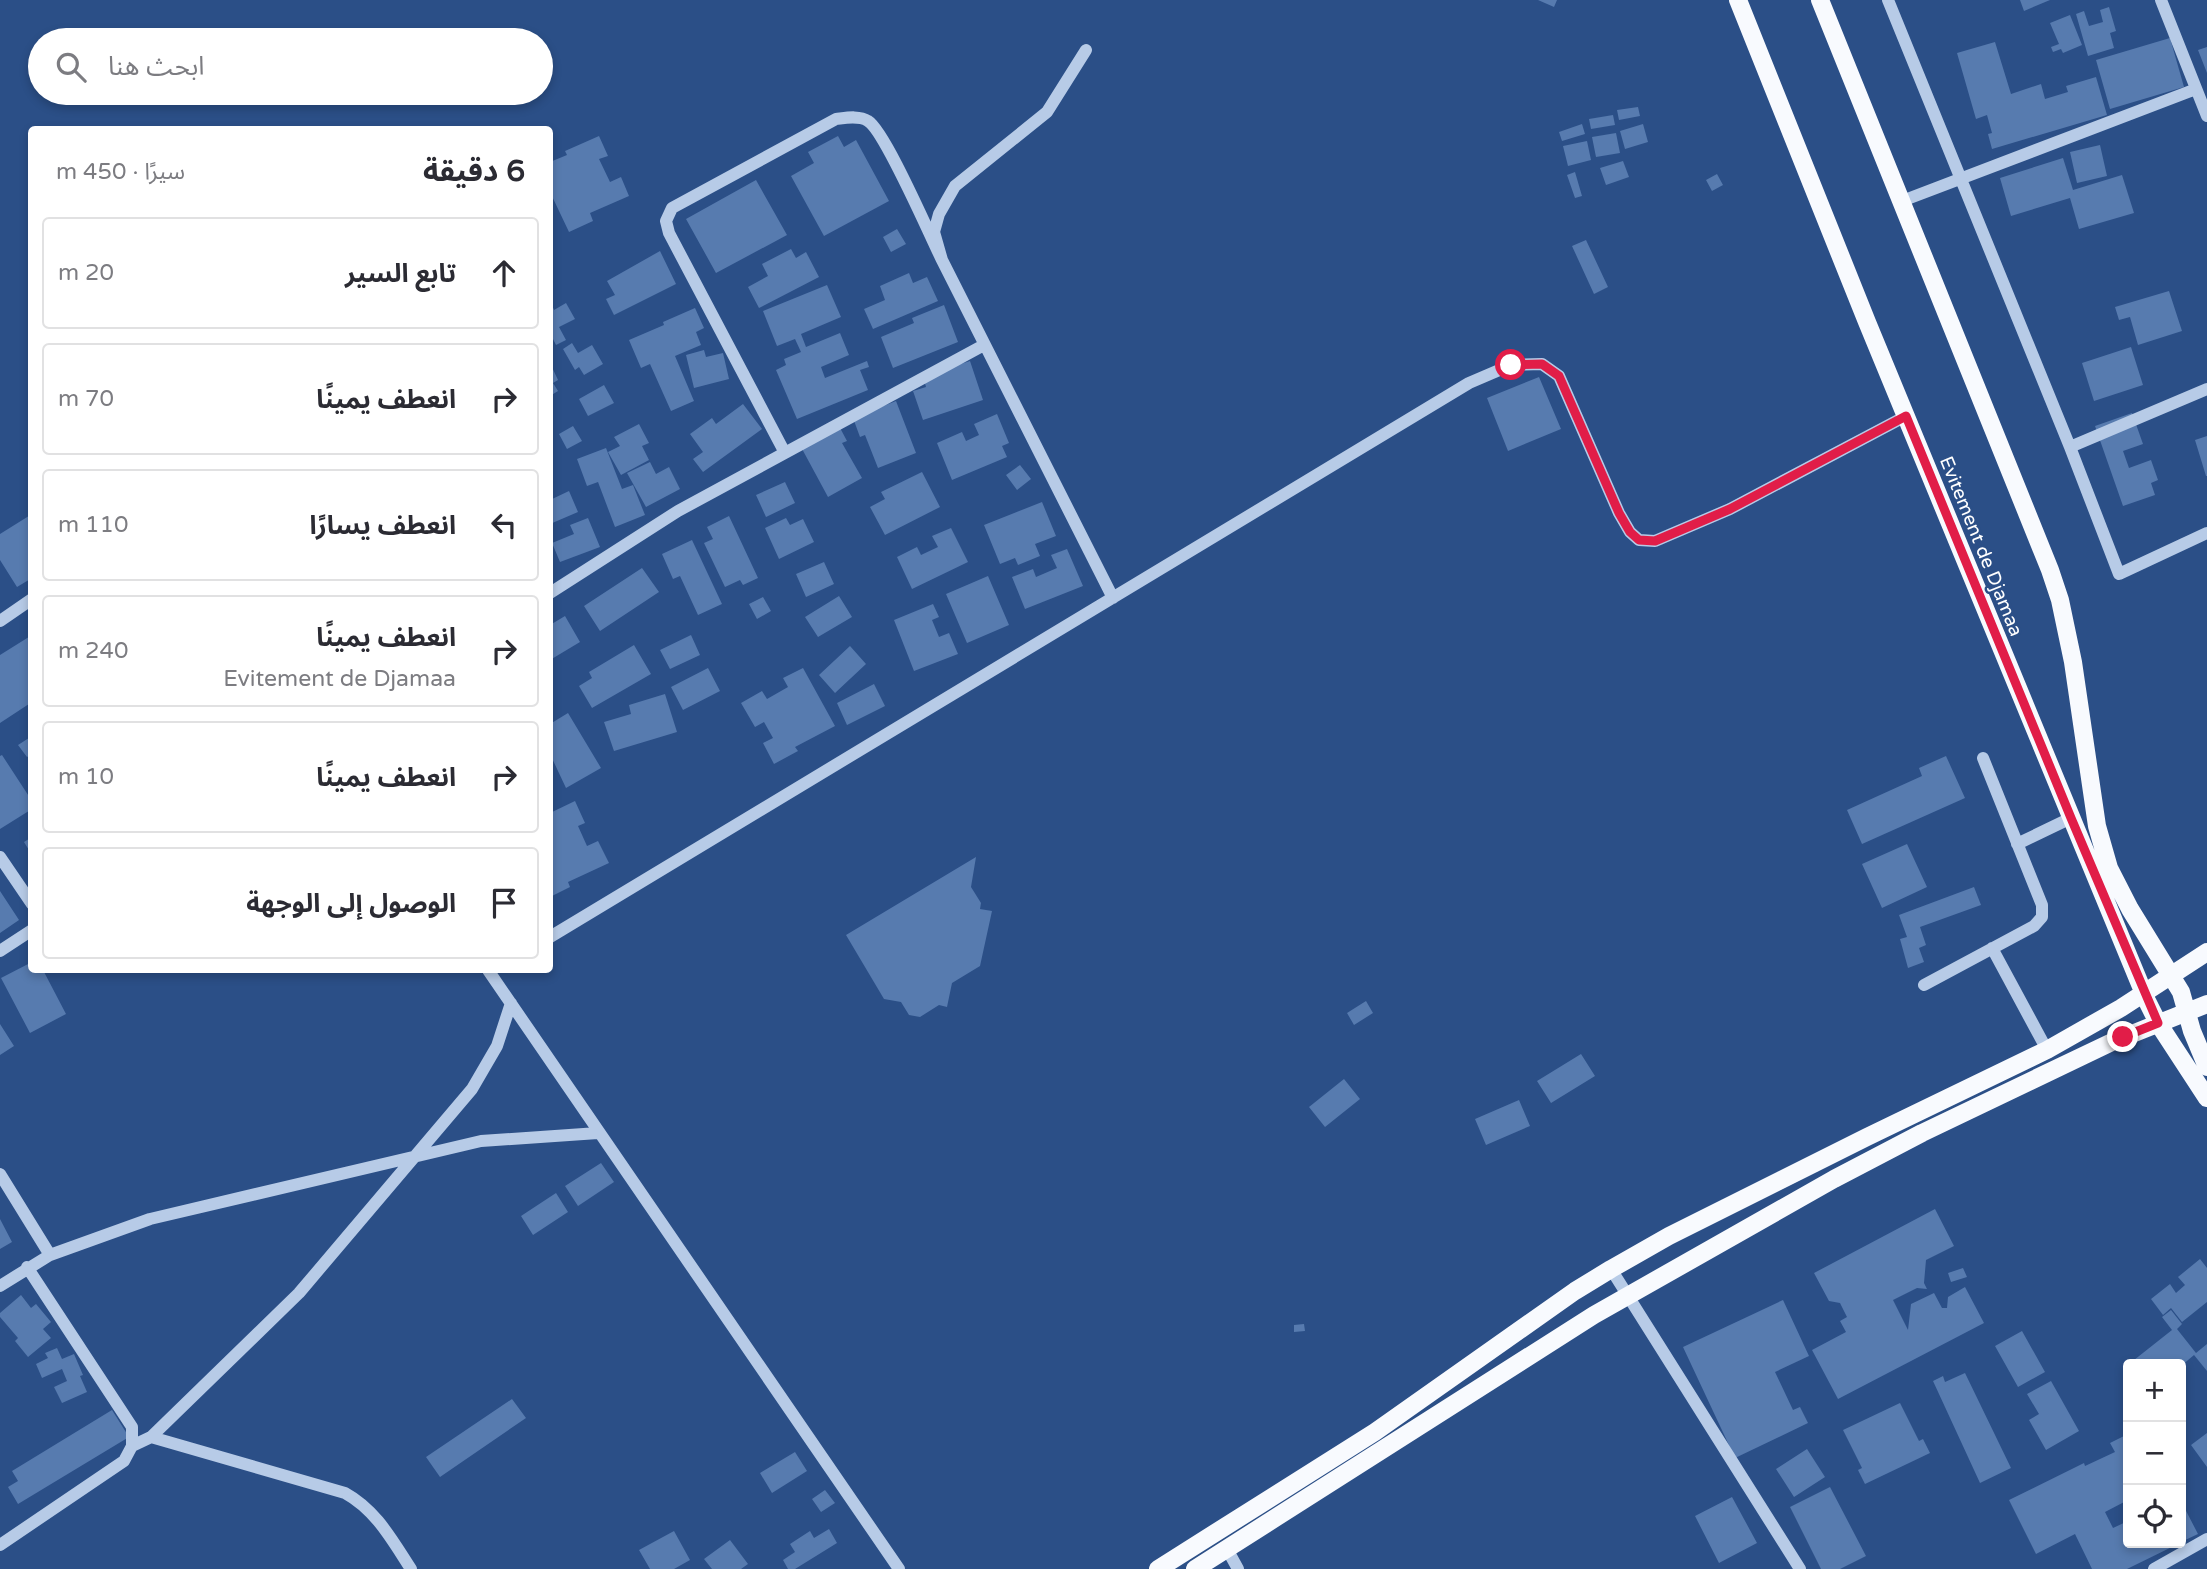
<!DOCTYPE html>
<html lang="ar">
<head>
<meta charset="utf-8">
<style>
	body { margin:0; font-family:"Varela Round","Noto Sans Arabic",sans-serif; background:#f2f2f3; color:#2b2b33; direction:rtl }
	.controls { position:absolute; right:21px; bottom:21px; display:grid; overflow:hidden; border-radius:7px; box-shadow:0 4px 10px #0003 }
	.controls button { width:63px; height:63px; display:grid; place-items:center; padding:0; border:0; border-bottom:2px solid #e1e1e2; background:#fff; color:#2b2b33; font:35px sans-serif }
	.stop { position:absolute; width:21px; height:21px; margin:-16px; border:5px solid #e11d48; border-radius:50%; background:#fff }
	.stop.end { background:#e11d48; border-color:#fff; box-shadow:0 2px 7px #0008 }
	.list { margin:0; padding:0; list-style:none }
	h2 { display:flex; justify-content:space-between; align-items:center; height:91px; margin:0; padding:0 28px; font-size:30px }
	h2 small { font-size:23px; font-weight:400; color:#7c7c81 }
	.list li { display:grid; grid-template-columns:46px 1fr auto; gap:21px; align-items:center; box-sizing:border-box; height:112px; margin:0 14px 14px; padding:0 14px; border:2px solid #e1e1e2; border-radius:7px }
	.list b { display:block; font-size:26px; white-space:nowrap }
	.list p { margin:0; font-size:23px; white-space:nowrap; color:#7c7c81 }
	.list em { font-size:23px; font-style:normal; color:#7c7c81 }
	.icon { flex:none; width:38px; height:38px; fill:none; stroke:currentColor; stroke-width:2; stroke-linecap:round; stroke-linejoin:round }
	.map { position:relative; flex:none; width:2207px; height:1569px; overflow:hidden; direction:ltr }
	.search { position:absolute; background:#fff; box-shadow:0 4px 10px #0003; left:28px; top:28px; width:525px; height:77px; display:flex; align-items:center; gap:18px; box-sizing:border-box; padding:0 24px; border-radius:38px; color:#7c7c81; font-size:26px }
	.panel { position:absolute; background:#fff; box-shadow:0 4px 10px #0003; left:28px; top:126px; width:525px; height:847px; border-radius:7px; direction:rtl }
	.map>svg:first-child { display:block }
	.building { fill:#577baf }
	.lines { fill:none; stroke-linecap:round; stroke-linejoin:round }
	.minor { stroke:#b7cbe7; stroke-width:12 }
	.major { stroke:#f8fafe; stroke-width:18 }
	.route { stroke:#e11d48; stroke-width:9 }
	.labels { text-anchor:middle; stroke-width:5; stroke-linejoin:round; paint-order:stroke }
	.street-label { font-size:19px; fill:#fff; stroke:#2b4f87 }
</style>
</head>
<body>
<div class="map">
<svg width="2207" height="1569" viewBox="0 0 2207 1569">
	<rect width="100%" height="100%" fill="#2b4f87"/>
	<path class="building" d="M 1538,0 L 1557,0 L 1554,7 Z
		M 2020,0 L 2050,0 L 2024,11 Z
		M 2109,7 L 2116,31 L 2110,33 L 2114,48 L 2088,56 L 2076,14 L 2084,11 L 2089,26 L 2103,22 L 2100,10 Z
		M 2070,15 L 2082,45 L 2063,53 L 2061,49 L 2053,52 L 2051,47 L 2059,44 L 2050,23 Z
		M 2170,38 L 2184,87 L 2110,109 L 2096,60 Z
		M 1995,42 L 2011,94 L 2041,84 L 2045,99 L 2068,92 L 2066,86 L 2096,77 L 2107,115 L 1992,149 L 1988,134 L 1992,133 L 1987,115 L 1976,119 L 1957,53 Z
		M 2207,47 L 2207,73 L 2198,50 Z
		M 1638,107 L 1640,116 L 1619,120 L 1617,110 Z
		M 1613,115 L 1615,125 L 1591,129 L 1589,119 Z
		M 1582,124 L 1585,134 L 1562,141 L 1559,132 Z
		M 1643,124 L 1648,142 L 1625,149 L 1620,131 Z
		M 1616,133 L 1620,153 L 1596,157 L 1592,137 Z
		M 599,136 L 608,156 L 599,159 L 610,182 L 621,177 L 629,196 L 590,213 L 593,221 L 569,232 L 550,192 L 550,162 L 567,155 L 565,151 Z
		M 838,136 L 844,147 L 856,140 L 889,201 L 824,236 L 791,176 L 814,163 L 808,152 Z
		M 1587,141 L 1591,160 L 1568,166 L 1563,146 Z
		M 2100,145 L 2107,176 L 2077,183 L 2070,152 Z
		M 2063,158 L 2073,190 L 2122,175 L 2134,213 L 2079,229 L 2070,198 L 2011,216 L 2000,178 Z
		M 1623,161 L 1629,177 L 1606,185 L 1600,168 Z
		M 1575,172 L 1582,196 L 1575,198 L 1567,175 Z
		M 1717,174 L 1723,185 L 1712,191 L 1706,180 Z
		M 756,180 L 787,235 L 716,273 L 686,219 Z
		M 897,229 L 906,244 L 891,252 L 883,237 Z
		M 1586,240 L 1608,287 L 1594,294 L 1572,246 Z
		M 791,249 L 796,258 L 806,252 L 819,277 L 759,308 L 748,287 L 768,276 L 762,264 Z
		M 660,251 L 676,284 L 614,315 L 606,299 L 615,295 L 607,281 Z
		M 909,273 L 913,283 L 927,277 L 938,301 L 873,329 L 864,309 L 885,300 L 880,286 Z
		M 827,285 L 841,317 L 801,334 L 806,347 L 840,333 L 849,355 L 821,367 L 825,378 L 867,361 L 869,367 L 860,370 L 868,390 L 797,419 L 776,370 L 786,365 L 784,359 L 801,352 L 795,339 L 777,346 L 763,311 Z
		M 2169,291 L 2182,331 L 2138,345 L 2130,317 L 2119,320 L 2115,307 Z
		M 566,303 L 575,319 L 559,327 L 566,340 L 556,345 L 550,333 L 550,306 L 552,305 L 554,310 Z
		M 944,305 L 958,342 L 893,368 L 881,337 L 914,323 L 912,318 Z
		M 695,308 L 704,328 L 696,332 L 701,345 L 675,356 L 694,401 L 671,411 L 650,364 L 641,368 L 629,340 L 664,325 L 663,322 Z
		M 572,343 L 578,353 L 592,345 L 603,364 L 584,375 L 579,367 L 575,370 L 563,349 Z
		M 2131,347 L 2143,385 L 2094,401 L 2082,363 Z
		M 704,350 L 706,357 L 723,353 L 729,379 L 694,388 L 686,355 Z
		M 970,361 L 983,400 L 923,420 L 913,391 L 926,387 L 923,376 Z
		M 550,363 L 558,380 L 553,383 L 558,391 L 550,396 Z
		M 1539,377 L 1561,429 L 1508,451 L 1487,398 Z
		M 604,385 L 614,403 L 588,416 L 579,399 Z
		M 896,401 L 916,453 L 878,468 L 865,435 L 860,437 L 853,418 Z
		M 743,404 L 762,429 L 703,472 L 693,459 L 703,452 L 690,434 L 712,418 L 716,424 Z
		M 2132,413 L 2143,444 L 2123,451 L 2129,468 L 2151,460 L 2158,480 L 2151,483 L 2155,495 L 2123,506 L 2095,426 Z
		M 997,414 L 1009,443 L 1002,446 L 1007,457 L 952,480 L 937,443 L 962,432 L 966,441 L 979,435 L 974,424 Z
		M 639,424 L 649,443 L 642,446 L 649,460 L 621,475 L 608,452 L 620,446 L 614,437 Z
		M 573,426 L 582,441 L 567,449 L 559,434 Z
		M 839,426 L 847,441 L 842,443 L 862,478 L 828,497 L 801,447 Z
		M 2207,436 L 2207,476 L 2206,476 L 2195,440 Z
		M 606,448 L 622,489 L 633,485 L 645,515 L 615,527 L 598,482 L 587,486 L 577,459 Z
		M 650,462 L 656,474 L 669,467 L 680,489 L 646,507 L 627,473 Z
		M 1020,465 L 1031,479 L 1017,490 L 1006,475 Z
		M 922,472 L 940,507 L 885,535 L 870,507 L 885,499 L 881,492 Z
		M 785,482 L 795,503 L 766,517 L 756,495 Z
		M 569,491 L 578,512 L 550,524 L 550,500 Z
		M 1042,502 L 1056,536 L 1035,544 L 1040,556 L 1018,565 L 1015,558 L 1000,564 L 984,525 Z
		M 32,514 L 32,578 L 17,587 L 0,560 L 0,534 Z
		M 729,516 L 758,578 L 743,585 L 740,580 L 725,587 L 704,543 L 713,539 L 707,527 Z
		M 588,518 L 600,547 L 560,562 L 552,543 L 574,534 L 570,525 Z
		M 786,518 L 790,525 L 803,519 L 814,542 L 779,559 L 765,528 Z
		M 951,528 L 968,562 L 912,589 L 897,557 L 917,547 L 921,555 L 938,547 L 932,536 Z
		M 692,540 L 722,604 L 698,615 L 680,576 L 673,579 L 662,554 Z
		M 1067,549 L 1083,586 L 1025,609 L 1012,577 L 1033,569 L 1036,577 L 1057,568 L 1051,555 Z
		M 824,562 L 834,584 L 806,597 L 796,574 Z
		M 642,568 L 659,592 L 600,631 L 584,606 Z
		M 988,576 L 1009,625 L 967,643 L 946,594 Z
		M 839,596 L 852,617 L 818,637 L 805,617 Z
		M 763,597 L 771,611 L 757,619 L 749,604 Z
		M 933,604 L 939,617 L 932,620 L 939,637 L 949,633 L 958,654 L 914,671 L 894,620 Z
		M 565,616 L 580,642 L 550,660 L 550,625 Z
		M 32,635 L 32,702 L 0,723 L 0,655 Z
		M 691,635 L 700,655 L 670,669 L 660,650 Z
		M 634,645 L 651,674 L 592,708 L 579,686 L 592,678 L 589,672 Z
		M 850,646 L 866,664 L 835,693 L 819,675 Z
		M 708,668 L 720,691 L 683,710 L 671,687 Z
		M 803,668 L 835,726 L 795,747 L 798,751 L 774,764 L 763,743 L 773,738 L 764,722 L 755,727 L 741,703 L 762,691 L 767,699 L 788,687 L 783,678 Z
		M 874,684 L 885,706 L 847,725 L 837,703 Z
		M 665,694 L 677,732 L 614,751 L 604,722 L 631,714 L 629,705 Z
		M 568,713 L 601,768 L 566,788 L 550,754 L 550,724 Z
		M 32,736 L 32,754 L 27,757 L 18,745 Z
		M 2,755 L 32,801 L 32,809 L 0,829 L 0,756 Z
		M 1946,756 L 1965,798 L 1862,844 L 1847,810 L 1922,776 L 1919,768 Z
		M 575,801 L 585,823 L 578,826 L 587,846 L 598,841 L 609,863 L 568,882 L 570,887 L 550,897 L 550,827 L 553,825 L 550,813 Z
		M 32,837 L 32,855 L 24,842 Z
		M 1907,844 L 1927,887 L 1882,908 L 1862,864 Z
		M 976,857 L 971,887 L 981,903 L 980,909 L 992,911 L 980,966 L 952,983 L 947,1007 L 939,1005 L 920,1017 L 909,1015 L 901,1002 L 884,999 L 846,935 Z
		M 1974,887 L 1981,905 L 1920,927 L 1926,945 L 1919,948 L 1924,962 L 1908,968 L 1900,939 L 1907,937 L 1899,915 Z
		M 0,891 L 19,920 L 0,933 Z
		M 32,962 L 32,970 L 43,970 L 66,1014 L 30,1033 L 1,978 Z
		M 1366,1001 L 1373,1013 L 1354,1025 L 1347,1013 Z
		M 0,1024 L 14,1046 L 0,1055 Z
		M 1581,1054 L 1595,1076 L 1551,1103 L 1537,1081 Z
		M 1344,1079 L 1360,1099 L 1325,1127 L 1309,1107 Z
		M 1519,1100 L 1530,1126 L 1486,1145 L 1475,1119 Z
		M 601,1163 L 614,1182 L 578,1206 L 565,1186 Z
		M 556,1193 L 568,1212 L 533,1235 L 521,1216 Z
		M 1935,1209 L 1954,1246 L 1926,1260 L 1924,1283 L 1927,1289 L 1917,1288 L 1893,1300 L 1908,1330 L 1911,1304 L 1934,1293 L 1942,1308 L 1947,1308 L 1948,1297 L 1965,1287 L 1984,1323 L 1838,1399 L 1812,1350 L 1846,1332 L 1840,1321 L 1847,1317 L 1840,1303 L 1829,1301 L 1814,1273 Z
		M 0,1219 L 12,1242 L 0,1249 Z
		M 2200,1259 L 2207,1268 L 2207,1302 L 2182,1322 L 2171,1308 L 2163,1315 L 2151,1299 L 2170,1284 L 2176,1293 L 2185,1285 L 2178,1277 Z
		M 1963,1268 L 1967,1277 L 1951,1282 L 1948,1273 Z
		M 21,1295 L 31,1308 L 36,1304 L 51,1322 L 43,1329 L 51,1338 L 28,1357 L 15,1341 L 18,1338 L 0,1317 L 0,1313 Z
		M 1783,1300 L 1809,1356 L 1775,1372 L 1793,1410 L 1800,1407 L 1808,1423 L 1735,1458 L 1683,1347 Z
		M 2171,1310 L 2182,1324 L 2177,1329 L 2196,1353 L 2207,1344 L 2207,1371 L 2194,1355 L 2181,1366 L 2129,1364 L 2172,1330 L 2162,1317 Z
		M 1304,1324 L 1305,1331 L 1294,1332 L 1294,1325 Z
		M 2022,1331 L 2045,1372 L 2018,1387 L 1995,1346 Z
		M 57,1348 L 62,1359 L 74,1354 L 83,1375 L 80,1376 L 87,1392 L 62,1403 L 54,1387 L 67,1381 L 62,1369 L 42,1378 L 36,1364 L 48,1358 L 45,1353 Z
		M 1965,1373 L 2011,1468 L 1980,1483 L 1933,1381 L 1943,1376 L 1945,1382 Z
		M 2051,1381 L 2079,1431 L 2046,1450 L 2029,1420 L 2039,1414 L 2027,1394 Z
		M 512,1399 L 526,1418 L 440,1477 L 426,1457 Z
		M 1900,1403 L 1919,1441 L 1923,1439 L 1930,1453 L 1865,1484 L 1858,1470 L 1862,1468 L 1843,1430 Z
		M 112,1410 L 129,1437 L 18,1504 L 8,1487 L 18,1481 L 12,1471 Z
		M 2207,1433 L 2207,1467 L 2191,1445 Z
		M 2128,1434 L 2128,1500 L 2105,1512 L 2113,1528 L 2128,1521 L 2128,1543 L 2180,1543 L 2127,1569 L 2092,1569 L 2075,1534 L 2036,1554 L 2009,1500 L 2084,1463 L 2085,1466 L 2115,1452 L 2110,1443 Z
		M 1807,1449 L 1825,1477 L 1794,1497 L 1776,1469 Z
		M 795,1452 L 807,1471 L 772,1493 L 760,1473 Z
		M 1830,1487 L 1866,1556 L 1840,1569 L 1821,1569 L 1790,1507 Z
		M 825,1490 L 835,1503 L 821,1512 L 812,1499 Z
		M 1732,1497 L 1757,1543 L 1719,1563 L 1695,1516 Z
		M 2183,1505 L 2198,1534 L 2181,1542 L 2181,1506 Z
		M 829,1529 L 837,1543 L 795,1569 L 788,1569 L 783,1560 L 795,1552 L 790,1544 L 810,1531 L 814,1538 Z
		M 674,1531 L 690,1560 L 674,1569 L 650,1569 L 639,1550 Z
		M 730,1540 L 748,1564 L 741,1569 L 712,1569 L 704,1559 Z"/>
	<g class="lines">
		<path class="minor" d="M 1888,0 L 2070,447 L 2119,574 L 2207,533
			M 2161,0 L 2207,116
			M 1086,50 L 1047,112 L 955,186 L 939,214 L 934,232 L 942,260 L 1113,598
			M 1902,201 L 2196,89
			M 2070,447 L 2207,389
			M 785,453 L 669,233 L 666,221 L 672,208 L 836,119 C 845,118 859,115 868,121 C 885,131 930,236 942,260
			M 550,593 L 678,511 L 984,345
			M 0,621 L 32,599
			M 2017,844 L 2071,818
			M 0,857 L 32,904
			M 550,937 L 1469,383 L 1511,365 L 1542,364 L 1559,376 L 1619,513 L 1630,532 L 1639,540 L 1655,541 L 1730,509 L 1906,416
			M 1992,948 L 2047,1050
			M 0,951 L 32,930
			M 488,970 L 899,1569
			M 1924,985 L 2034,926 L 2042,917 L 2042,905 L 1983,758
			M 0,1174 L 50,1255
			M 1611,1269 L 1800,1569
			M 0,1286 L 50,1255 L 150,1219 L 481,1141 L 598,1133
			M 151,1437 L 345,1493 C 376,1510 392,1540 411,1569
			M 132,1446 L 151,1437 L 299,1293 L 472,1089 L 497,1046 L 511,1003
			M 0,1545 L 124,1461 L 132,1446 L 132,1427 L 27,1267
			M 1227,1549 L 1238,1569
			M 2154,1569 L 2207,1539"/>
		<path class="major" d="M 1738,0 L 1867,322 L 2147,1001 L 2158,1023 L 2207,1098
			M 1820,0 L 2050,570 L 2060,600 L 2073,662 L 2097,826 L 2109,868 L 2130,909 L 2181,992 L 2192,1031 L 2207,1067
			M 1158,1569 L 1375,1432 L 1575,1291 L 1611,1269 L 1669,1236 L 1867,1137 L 2047,1050 L 2121,1008 L 2207,952
			M 1195,1569 L 1594,1315 L 1834,1179 L 1922,1133 L 2112,1042 L 2207,1004"/>
	</g>
	<g class="lines">
		<path class="route" d="M 1511,365 L 1542,364 L 1559,376 L 1619,513 L 1630,532 L 1639,540 L 1655,541 L 1730,509 L 1906,416 L 2071,818 L 2158,1023 L 2123,1037"/>
	</g>
	<g class="labels">
		<g class="street-label">
			<text transform="translate(1982 546) rotate(68)" y="7">Evitement de Djamaa</text>
		</g>
	</g>
</svg>
<div class="controls">
<button>+</button>
<button>−</button>
<button><svg class="icon" aria-label="locate" viewBox="0 0 24 24"><circle cx="12" cy="12" r="6"/><path d="M12 2v4M12 18v4M2 12h4M18 12h4"/></svg></button>
</div>
<div class="stop" style="left:1511px;top:365px"></div>
<div class="stop end" style="left:2123px;top:1037px"></div>
<div class="search"><svg class="icon" aria-label="search" viewBox="0 0 24 24"><circle cx="10" cy="10" r="6"/><path d="M15 15l6 6"/></svg>ابحث هنا</div>
<section class="panel">
<h2>6 دقيقة<small>سيرًا · 450 m</small></h2>
<ul class="list">
<li><svg class="icon" aria-label="ahead" viewBox="0 0 24 24"><path d="M12 20V5M6 11l6-6 6 6"/></svg><div><b>تابع السير</b></div><em>20 m</em></li>
<li><svg class="icon" aria-label="right" viewBox="0 0 24 24"><path d="M7 20v-9h11M14 6l5 5-5 5"/></svg><div><b>انعطف يمينًا</b></div><em>70 m</em></li>
<li><svg class="icon" aria-label="left" viewBox="0 0 24 24"><path d="M17 20v-9H6M10 6l-5 5 5 5"/></svg><div><b>انعطف يسارًا</b></div><em>110 m</em></li>
<li><svg class="icon" aria-label="right" viewBox="0 0 24 24"><path d="M7 20v-9h11M14 6l5 5-5 5"/></svg><div><b>انعطف يمينًا</b><p>Evitement de Djamaa</p></div><em>240 m</em></li>
<li><svg class="icon" aria-label="right" viewBox="0 0 24 24"><path d="M7 20v-9h11M14 6l5 5-5 5"/></svg><div><b>انعطف يمينًا</b></div><em>10 m</em></li>
<li><svg class="icon" aria-label="arrive" viewBox="0 0 24 24"><path d="M6 21V4h12l-3 4 3 4H6"/></svg><div><b>الوصول إلى الوجهة</b></div></li>
</ul>
</section>
</div>
</body>
</html>
